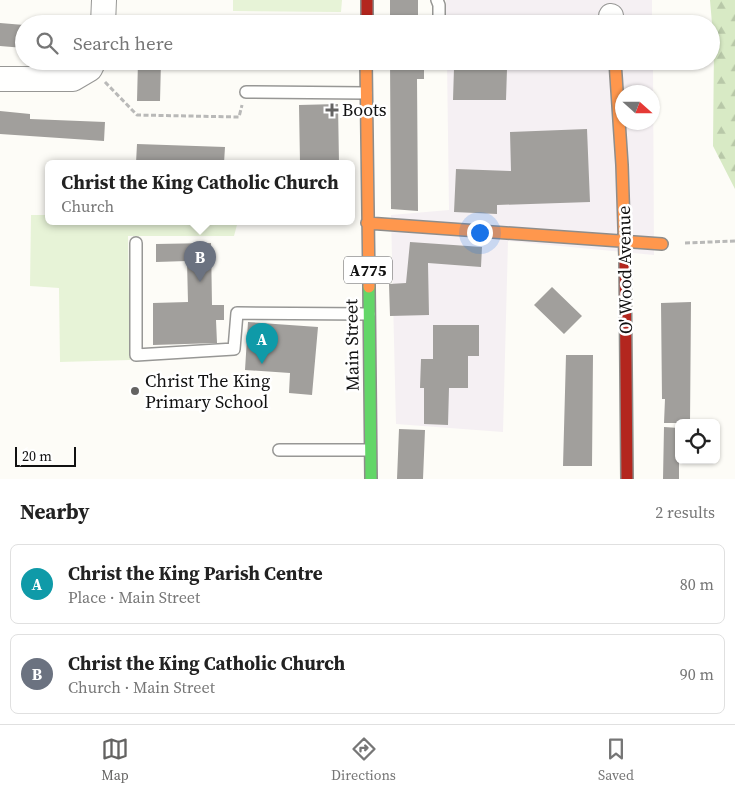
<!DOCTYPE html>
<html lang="en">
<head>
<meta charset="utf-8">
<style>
	body { margin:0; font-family:"Source Serif 4",serif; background:#f6f6f6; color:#222 }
	.controls { position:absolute; right:15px; bottom:15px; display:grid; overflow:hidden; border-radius:8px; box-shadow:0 1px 4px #0004 }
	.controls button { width:45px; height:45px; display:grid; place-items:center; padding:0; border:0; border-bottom:1px solid #e0e0e0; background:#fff; color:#222; font:25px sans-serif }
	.compass { position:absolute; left:615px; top:85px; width:45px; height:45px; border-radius:50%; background:#fff; box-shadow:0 1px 4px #0004; rotate:111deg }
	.scale { position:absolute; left:15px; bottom:12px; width:61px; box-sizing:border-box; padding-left:5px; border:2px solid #111; border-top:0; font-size:14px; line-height:18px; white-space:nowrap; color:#111; -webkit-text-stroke:4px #fff; paint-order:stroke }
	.you { position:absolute; left:479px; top:232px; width:18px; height:18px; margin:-12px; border:4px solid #fff; border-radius:50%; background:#1a73e8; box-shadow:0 0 0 8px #1a73e833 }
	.badge { display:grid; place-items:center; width:32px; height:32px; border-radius:50%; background:#646362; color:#fff; font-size:16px; font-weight:700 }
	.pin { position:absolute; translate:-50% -41px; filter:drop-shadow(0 1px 2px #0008) }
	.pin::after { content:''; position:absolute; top:26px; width:18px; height:15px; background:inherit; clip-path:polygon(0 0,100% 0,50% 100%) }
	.popup { position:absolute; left:45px; top:160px; width:310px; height:65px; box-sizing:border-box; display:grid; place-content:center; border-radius:8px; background:#fff; filter:drop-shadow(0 1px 4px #0005); font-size:16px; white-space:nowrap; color:#767676 }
	.popup b { font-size:19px; color:#222 }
	.popup::after { content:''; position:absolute; left:50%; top:100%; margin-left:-10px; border:10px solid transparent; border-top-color:#fff }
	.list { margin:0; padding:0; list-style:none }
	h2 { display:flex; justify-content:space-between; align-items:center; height:65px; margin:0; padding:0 20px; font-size:21px }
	h2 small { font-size:16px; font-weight:400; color:#767676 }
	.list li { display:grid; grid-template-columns:32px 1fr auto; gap:15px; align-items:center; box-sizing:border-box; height:80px; margin:0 10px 10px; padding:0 10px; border:1px solid #e0e0e0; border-radius:8px }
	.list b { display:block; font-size:19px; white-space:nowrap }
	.list p { margin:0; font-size:16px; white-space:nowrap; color:#767676 }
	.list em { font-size:16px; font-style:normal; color:#767676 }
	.icon { flex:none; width:28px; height:28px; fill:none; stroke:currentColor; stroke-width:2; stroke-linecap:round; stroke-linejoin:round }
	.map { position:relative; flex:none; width:735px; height:479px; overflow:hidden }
	.search { position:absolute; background:#fff; box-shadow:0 1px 4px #0004; left:15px; right:15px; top:15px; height:55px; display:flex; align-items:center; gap:12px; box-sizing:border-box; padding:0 18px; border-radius:28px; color:#767676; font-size:19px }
	.sheet { height:245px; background:#fff }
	nav { display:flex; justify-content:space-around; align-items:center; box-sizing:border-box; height:70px; border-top:1px solid #e0e0e0; background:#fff; font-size:14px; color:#767676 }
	nav a { display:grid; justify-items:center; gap:2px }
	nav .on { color:#646362 }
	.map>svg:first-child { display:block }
	.industrial { fill:#f5f0f3; fill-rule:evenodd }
	.grass { fill:#e7f3d7 }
	.forest { fill:url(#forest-firs) }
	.building { fill:#a19f9c }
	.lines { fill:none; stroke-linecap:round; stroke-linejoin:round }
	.lane-casing { stroke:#979795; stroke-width:14 }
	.street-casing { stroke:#979795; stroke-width:26 }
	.fast-casing { stroke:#8e8d8b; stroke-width:14 }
	.slow-casing { stroke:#8e8d8b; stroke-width:14 }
	.jam-casing { stroke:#8e8d8b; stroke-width:14 }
	.path { stroke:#b9b9b8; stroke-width:3; stroke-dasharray:5 2.5; stroke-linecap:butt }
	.lane { stroke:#fffffe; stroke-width:11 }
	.street { stroke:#fffffe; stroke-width:24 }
	.fast { stroke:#63d668; stroke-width:11 }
	.slow { stroke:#ff974d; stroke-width:11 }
	.jam { stroke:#b3261e; stroke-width:11 }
	.poi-dot { fill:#646362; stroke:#fff; stroke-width:2 }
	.labels { text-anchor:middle; stroke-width:5; stroke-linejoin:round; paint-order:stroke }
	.shield { fill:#fff; stroke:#585858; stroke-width:1 }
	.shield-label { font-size:16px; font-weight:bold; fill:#111 }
	.poi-label { font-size:18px; fill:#111; stroke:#fff; text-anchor:start }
	.street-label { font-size:18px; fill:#111; stroke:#fff }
</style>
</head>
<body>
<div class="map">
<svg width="735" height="479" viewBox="0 0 735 479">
	<defs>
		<pattern id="forest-firs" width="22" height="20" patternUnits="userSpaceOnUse" patternTransform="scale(1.25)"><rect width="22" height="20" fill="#d8eac5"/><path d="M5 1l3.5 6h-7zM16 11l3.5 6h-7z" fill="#b8c8a8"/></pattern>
	</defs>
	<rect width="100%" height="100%" fill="#fdfcf7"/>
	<path class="industrial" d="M 446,0 L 652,0 L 652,24 L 446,24 Z
		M 447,61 L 653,61 L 654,255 L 508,241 L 503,432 L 396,424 L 391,215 L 449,210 ZM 622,92 L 652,92 L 652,122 L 622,122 Z"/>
	<path class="grass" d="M 233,0 L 342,0 L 341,12 L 233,11 Z
		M 31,215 L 49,215 L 49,221 L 238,221 L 234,236 L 128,236 L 130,360 L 60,362 L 59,288 L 30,286 Z"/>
	<path class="forest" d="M 710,0 L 735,0 L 735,189 L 713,146 L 714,47 Z"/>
	<path class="building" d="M 390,0 L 418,0 L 418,24 L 390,24 Z
		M 0,23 L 24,25 L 24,48 L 0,46 Z
		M 138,61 L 161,61 L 160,101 L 137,101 Z
		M 390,61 L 424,61 L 424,79 L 417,79 L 418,211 L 391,209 Z
		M 454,68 L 507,69 L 506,100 L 453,100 Z
		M 338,104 L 339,163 L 300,163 L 299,105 Z
		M 0,111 L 30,114 L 30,119 L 105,122 L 104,141 L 0,134 Z
		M 587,129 L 590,202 L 497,205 L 497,214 L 454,212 L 456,169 L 511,171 L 510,132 Z
		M 137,144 L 225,147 L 224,163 L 136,163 Z
		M 410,242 L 482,247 L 481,267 L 428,263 L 429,315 L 390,316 L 389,284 L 406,283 Z
		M 211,243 L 212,305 L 224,305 L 224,320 L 216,320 L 217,343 L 153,345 L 153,303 L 188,302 L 187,261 L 156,262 L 156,244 Z
		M 552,287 L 582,316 L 564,334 L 534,305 Z
		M 691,302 L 690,423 L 664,423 L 665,399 L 662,399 L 661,303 Z
		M 248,322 L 318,327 L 312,395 L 289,393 L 290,373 L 245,370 Z
		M 433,325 L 479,325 L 479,356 L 468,356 L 468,388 L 449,388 L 448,425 L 424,424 L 424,388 L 420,388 L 421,359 L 433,359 Z
		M 566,355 L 593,355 L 592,466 L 563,466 Z
		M 664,427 L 679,428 L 679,479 L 663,479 Z
		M 399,429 L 425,430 L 423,479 L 397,479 Z"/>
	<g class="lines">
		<defs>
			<path id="lane" d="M 437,0 L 439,5 L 439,24
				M 246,92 L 366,93
				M 136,243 L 136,355 L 234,349 L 237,313 L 369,314
				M 279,450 L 370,450"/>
			<path id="street" d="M 611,16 L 612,24
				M 103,24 L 104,0
				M 0,79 L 73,79 L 90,69 L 94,61"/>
			<path id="fast" d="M 369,287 L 371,479"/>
			<path id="slow" d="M 366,61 L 369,287
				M 615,61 L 622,165 L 625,258
				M 367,223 L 662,244"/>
			<path id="jam" d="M 367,0 L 367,24
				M 625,258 L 627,479"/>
		</defs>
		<use href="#lane" class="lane-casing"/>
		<use href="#street" class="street-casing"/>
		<use href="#fast" class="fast-casing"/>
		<use href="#slow" class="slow-casing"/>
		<use href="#jam" class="jam-casing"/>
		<path class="path" d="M 105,82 L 137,115 L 239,117 L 242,105
			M 685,243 L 735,241"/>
		<use href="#lane" class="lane"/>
		<use href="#street" class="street"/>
		<use href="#fast" class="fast"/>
		<use href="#slow" class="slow"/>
		<use href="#jam" class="jam"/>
	</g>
	<g class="poi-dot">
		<path d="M329.5 102.5h5v5h5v5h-5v5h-5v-5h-5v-5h5z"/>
		<circle cx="135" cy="391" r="5"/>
	</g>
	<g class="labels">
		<rect class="shield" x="344" y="256.5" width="48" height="27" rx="4"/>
		<g class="shield-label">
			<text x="368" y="276">A775</text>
		</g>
		<g class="poi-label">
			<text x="342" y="116">Boots</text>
			<text x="145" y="387">Christ The King<tspan x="145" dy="21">Primary School</tspan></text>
		</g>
		<g class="street-label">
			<text transform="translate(625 270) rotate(-91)" y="6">O' Wood Avenue</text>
			<text transform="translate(352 345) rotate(-91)" y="6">Main Street</text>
		</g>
	</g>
</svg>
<div class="controls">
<button><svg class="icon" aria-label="locate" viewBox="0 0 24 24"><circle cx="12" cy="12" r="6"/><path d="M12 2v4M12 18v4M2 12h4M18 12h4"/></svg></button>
</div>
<svg class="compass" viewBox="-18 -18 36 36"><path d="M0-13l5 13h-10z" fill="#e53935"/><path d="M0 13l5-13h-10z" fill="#767676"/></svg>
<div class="scale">20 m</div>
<div class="you"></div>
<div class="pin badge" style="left:262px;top:364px;background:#0f9aa8">A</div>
<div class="pin badge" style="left:200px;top:282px;background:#6b7280">B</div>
<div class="popup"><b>Christ the King Catholic Church</b>Church</div>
<div class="search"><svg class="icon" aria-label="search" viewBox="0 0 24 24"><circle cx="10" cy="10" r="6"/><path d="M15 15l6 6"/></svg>Search here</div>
</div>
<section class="sheet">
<h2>Nearby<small>2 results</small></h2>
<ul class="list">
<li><span class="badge" style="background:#0f9aa8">A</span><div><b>Christ the King Parish Centre</b><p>Place · Main Street</p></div><em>80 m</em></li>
<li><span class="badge" style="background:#6b7280">B</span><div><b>Christ the King Catholic Church</b><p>Church · Main Street</p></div><em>90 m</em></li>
</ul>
</section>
<nav>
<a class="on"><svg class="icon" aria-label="map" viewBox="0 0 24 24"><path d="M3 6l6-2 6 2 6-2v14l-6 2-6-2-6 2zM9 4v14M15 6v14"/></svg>Map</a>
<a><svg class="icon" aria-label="directions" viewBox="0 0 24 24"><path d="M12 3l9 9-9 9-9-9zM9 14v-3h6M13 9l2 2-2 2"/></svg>Directions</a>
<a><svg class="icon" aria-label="saved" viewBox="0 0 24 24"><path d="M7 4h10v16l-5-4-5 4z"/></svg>Saved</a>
</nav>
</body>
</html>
